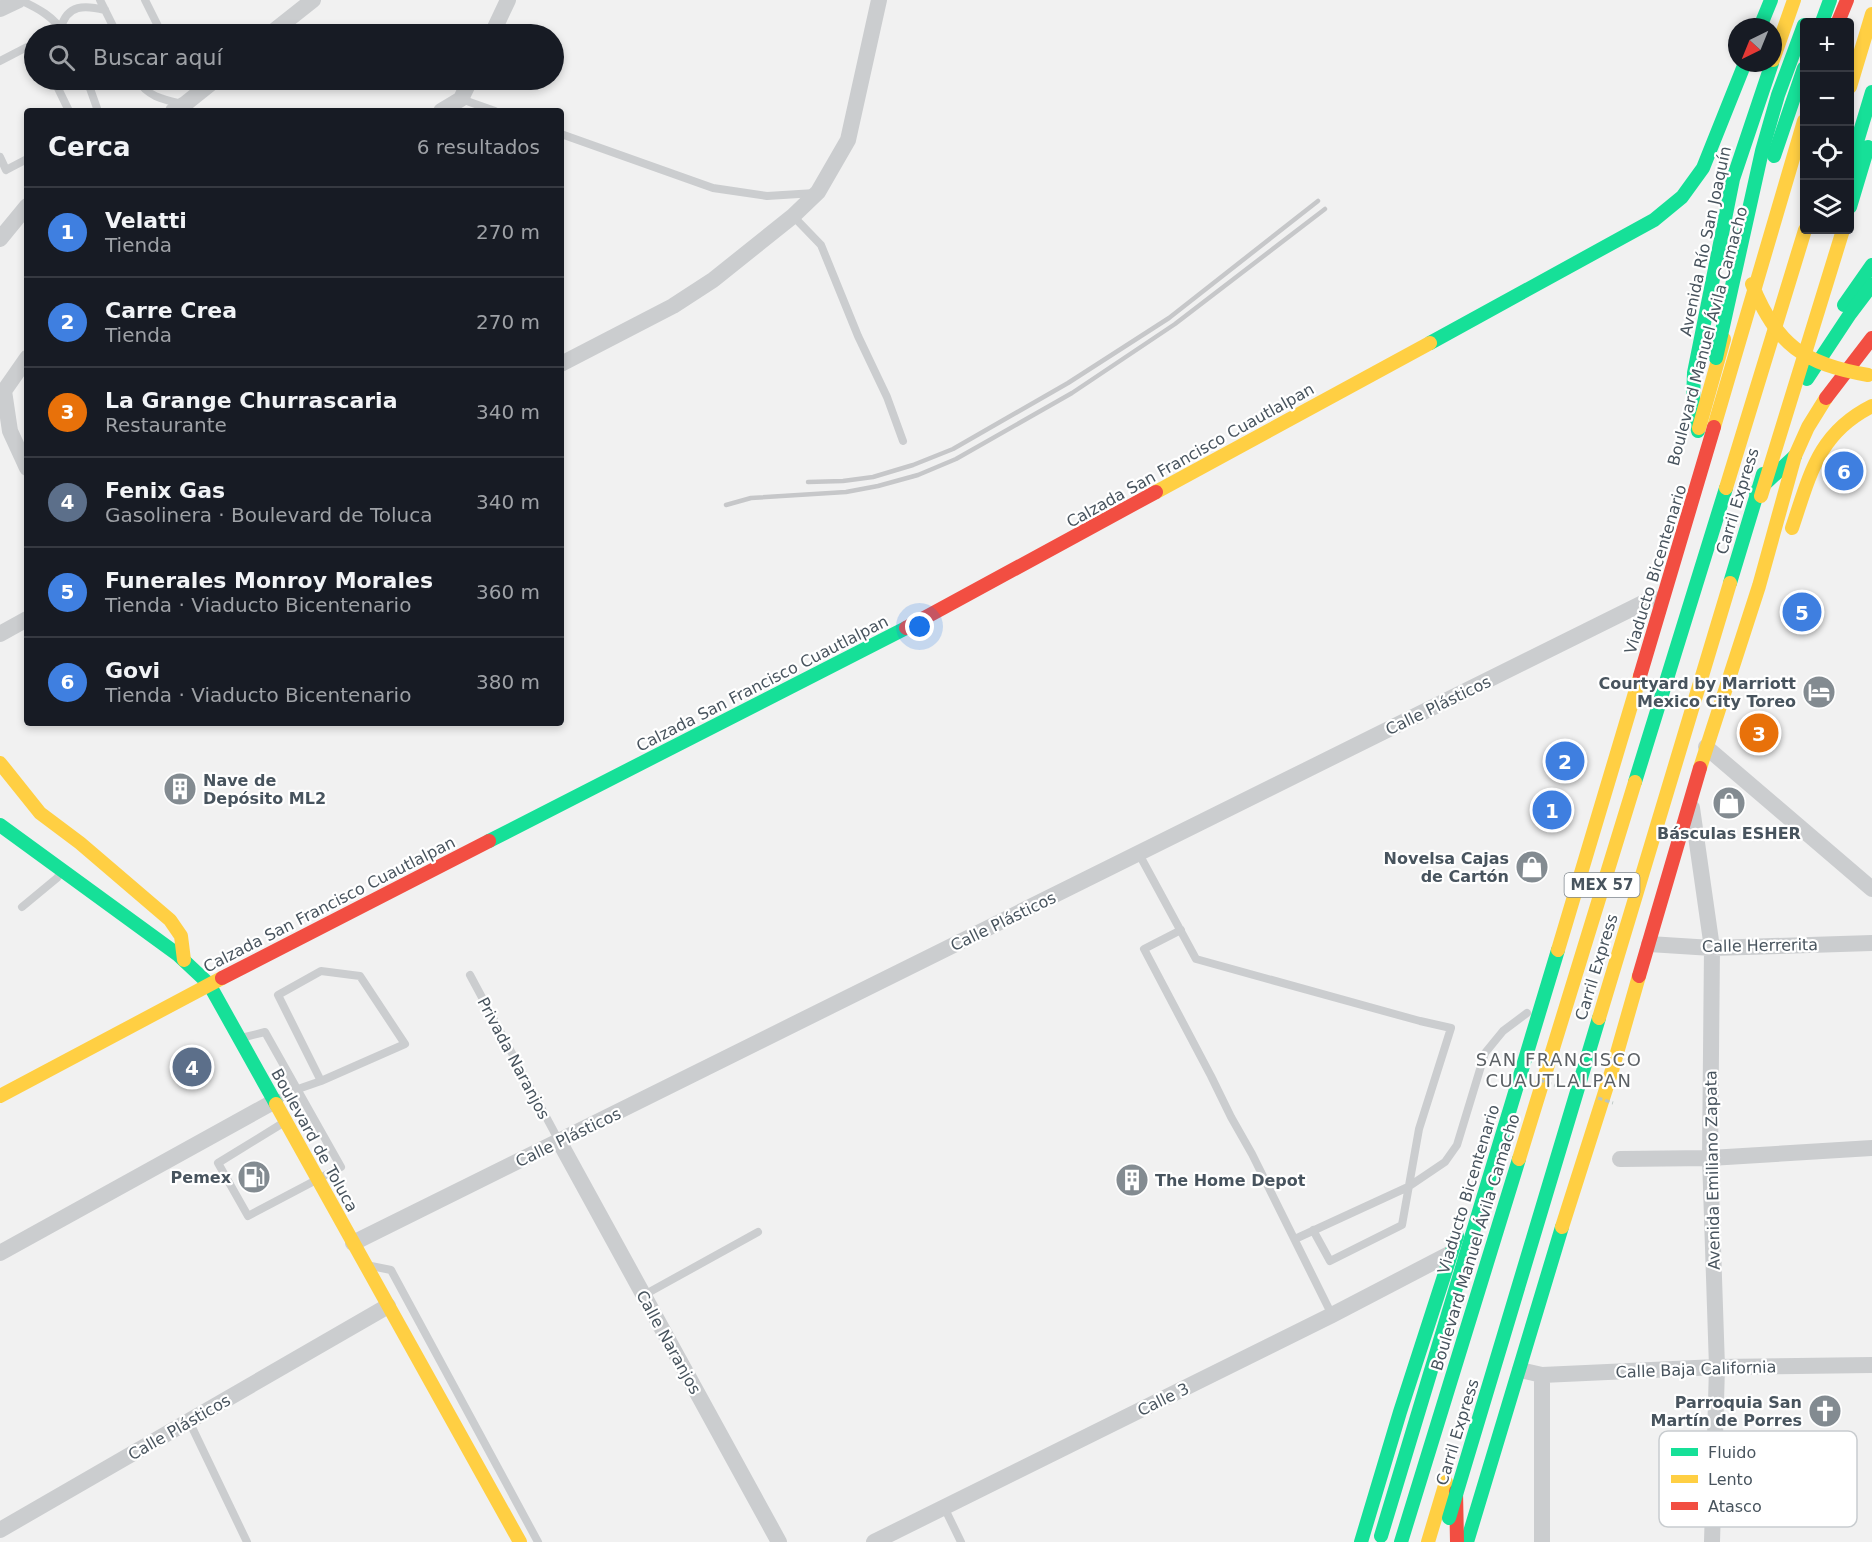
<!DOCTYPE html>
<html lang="es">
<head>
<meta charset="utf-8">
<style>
	body { margin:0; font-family:"DejaVu Sans",sans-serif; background:#20242c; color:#f1f3f6 }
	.controls { position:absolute; right:18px; top:18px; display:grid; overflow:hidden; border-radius:6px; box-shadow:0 3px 9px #0003 }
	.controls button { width:54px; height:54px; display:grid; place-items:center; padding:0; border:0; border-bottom:2px solid #363941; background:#171b24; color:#f1f3f6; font:30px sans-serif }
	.compass { position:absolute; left:1728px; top:18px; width:54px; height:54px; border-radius:50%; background:#171b24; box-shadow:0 3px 9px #0003; rotate:223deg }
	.you { position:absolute; left:920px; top:627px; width:21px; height:21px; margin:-15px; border:4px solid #fff; border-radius:50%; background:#1a73e8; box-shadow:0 0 0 9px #1a73e833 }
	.badge { display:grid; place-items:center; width:39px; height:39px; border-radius:50%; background:#838b91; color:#fff; font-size:20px; font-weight:700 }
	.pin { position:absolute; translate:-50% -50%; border:3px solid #fff; box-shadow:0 2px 6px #0006 }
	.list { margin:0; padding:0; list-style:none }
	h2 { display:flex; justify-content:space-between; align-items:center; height:78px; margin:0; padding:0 24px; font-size:26px }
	h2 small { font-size:20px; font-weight:400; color:#9ea1a6 }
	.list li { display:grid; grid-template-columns:39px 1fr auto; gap:18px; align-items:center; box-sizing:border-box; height:90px; padding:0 24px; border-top:2px solid #363941 }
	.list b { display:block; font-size:22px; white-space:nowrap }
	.list p { margin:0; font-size:20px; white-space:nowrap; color:#9ea1a6 }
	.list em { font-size:20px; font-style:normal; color:#9ea1a6 }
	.icon { flex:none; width:33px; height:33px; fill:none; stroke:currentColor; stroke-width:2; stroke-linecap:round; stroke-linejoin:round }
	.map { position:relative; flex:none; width:1872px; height:1542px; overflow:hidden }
	.search { position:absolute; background:#171b24; box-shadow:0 3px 9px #0003; left:24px; top:24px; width:540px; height:66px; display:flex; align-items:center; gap:15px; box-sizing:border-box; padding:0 21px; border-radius:33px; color:#9ea1a6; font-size:22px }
	.panel { position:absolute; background:#171b24; box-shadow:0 3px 9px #0003; left:24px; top:108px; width:540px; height:618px; border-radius:6px }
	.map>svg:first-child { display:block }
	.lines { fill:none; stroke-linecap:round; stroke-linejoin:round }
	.lane { stroke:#cbcdcf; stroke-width:8 }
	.street { stroke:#cbcdcf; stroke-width:16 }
	.fast { stroke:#16e098; stroke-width:14 }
	.slow { stroke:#ffcf43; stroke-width:14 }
	.jam { stroke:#f24e42; stroke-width:14 }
	.rail { stroke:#c6c7c9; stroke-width:4.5 }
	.path-bridge { stroke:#b9c5c1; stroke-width:3; stroke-dasharray:4.5 3; stroke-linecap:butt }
	.fast-bridge { stroke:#16e098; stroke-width:14 }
	.slow-bridge { stroke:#ffcf43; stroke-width:14 }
	.jam-bridge { stroke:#f24e42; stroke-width:14 }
	.labels { text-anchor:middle; stroke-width:4.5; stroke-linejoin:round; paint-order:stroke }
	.shield { fill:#fff; stroke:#7f878e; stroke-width:1.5 }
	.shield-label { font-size:15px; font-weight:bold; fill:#48545e }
	.street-label { font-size:16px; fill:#48545e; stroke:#fff }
	.poi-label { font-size:16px; font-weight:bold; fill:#48545e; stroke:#fff; text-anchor:end }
	.neighbourhood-label { font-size:18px; letter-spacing:1.5px; fill:#5c6165; stroke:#fff }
	.key { fill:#fff; stroke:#c8cccf; stroke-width:1.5 }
	.key-label { font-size:16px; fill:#48545e }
</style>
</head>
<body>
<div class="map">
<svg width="1872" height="1542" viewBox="0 0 1872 1542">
	<rect width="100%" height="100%" fill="#f1f1f1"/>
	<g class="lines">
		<path class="lane" d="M 20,0 C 37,8 55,17 64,34
			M 100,0 L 117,34
			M 145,0 L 162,34
			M 61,28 C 67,4 85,5 105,10
			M 0,61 L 27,47 L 34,49
			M 54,80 L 69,111
			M 87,80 L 98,111
			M 138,80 C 147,97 166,100 183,104
			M 461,99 L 495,111
			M 561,134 L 713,188 L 767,196 L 815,193
			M 0,157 L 6,170 L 27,159
			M 793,216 L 821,245 L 858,336 L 887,397 L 903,441
			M 1139,854 L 1196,959 L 1420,1021 L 1451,1028 L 1419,1129 L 1402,1225 L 1330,1261 L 1313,1230
			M 22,907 L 57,878 L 62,871
			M 1181,930 L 1144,949 L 1211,1076 L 1231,1117 L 1252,1154 L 1332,1315
			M 321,971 L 360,976 L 405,1044 L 321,1081 L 278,995 Z
			M 470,975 L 559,1141
			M 241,1038 L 265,1032 L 341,1167 L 248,1216 L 218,1163 L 283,1123
			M 275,1101 L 298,1089 L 321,1081
			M 1295,1239 L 1408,1187 L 1445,1162 L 1457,1145 L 1485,1053 L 1503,1031 L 1527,1013
			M 371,1266 L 391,1270 L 538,1542
			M 644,1295 L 758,1232
			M 189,1421 L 247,1542
			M 944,1507 L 961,1542"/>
		<path class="street" d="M 0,9 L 19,0
			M 270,34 L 313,0
			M 492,34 L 508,0
			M 173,111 L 185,104 L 215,80
			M 441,111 L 461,99 L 470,80
			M 0,239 L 27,206
			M 27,358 L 4,391 L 10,431 L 27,468
			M 561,364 L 673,306 L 713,280 L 793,216 L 818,192 L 848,140 L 879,0
			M 0,634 L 27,619
			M 1706,747 L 1872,889
			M 1692,808 L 1712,948 L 1710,1158 L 1717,1367 L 1712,1542
			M 1649,944 L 1712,948 L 1872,943
			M 559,1141 L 779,1542
			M 1620,1159 L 1710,1158 L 1872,1148
			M 353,1243 L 1653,598
			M 0,1253 L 275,1101
			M 1520,1370 L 1542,1375 L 1717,1367 L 1872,1365
			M 1542,1375 L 1542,1542
			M 0,1530 L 388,1306
			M 874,1542 L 1332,1315 L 1451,1253"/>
		<path class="fast" d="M 1822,22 L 1830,0
			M 1760,27 L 1771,0
			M 1774,156 L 1804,68
			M 1850,165 L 1872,92
			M 1850,207 L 1868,147
			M 1844,305 L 1872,265
			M 1430,343 L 1654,220 L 1682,197 L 1703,168 L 1745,63
			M 1698,431 L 1693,402 L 1694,373 L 1733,179 L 1772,63
			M 1756,492 L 1795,456
			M 1635,782 L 1726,488
			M 0,825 L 177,954 L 209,984 L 276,1104
			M 489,841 L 906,628
			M 1361,1542 L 1400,1412 L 1457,1236
			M 1401,1542 L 1519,1159
			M 1467,1542 L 1562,1227"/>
		<path class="slow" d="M 1773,60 L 1794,0
			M 1850,87 L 1872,14
			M 1699,428 L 1724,339
			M 1726,488 L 1805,230
			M 1156,492 L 1430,343
			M 1792,528 C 1810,475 1818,433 1872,406
			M 0,763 L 40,813 L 80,843 L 170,920 L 181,936 L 184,960
			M 1700,768 L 1759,586 L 1795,456 L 1808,427 L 1826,398
			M 0,1096 L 222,978
			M 276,1104 L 520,1542
			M 1519,1159 L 1635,782
			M 1562,1227 L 1613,1067 L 1639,976
			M 1428,1542 L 1446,1482"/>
		<path class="jam" d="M 1838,22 L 1847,0
			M 1826,398 L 1872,338
			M 906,628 L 1156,492
			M 1639,976 L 1700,768
			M 222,978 L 489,841
			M 1456,1491 L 1457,1542"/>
		<path class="rail" d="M 808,482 L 843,481 L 873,477 L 913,465 L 953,449 L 1068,383 L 1169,318 L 1318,201
			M 726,505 L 751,498 L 846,492 L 878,486 L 918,475 L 956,459 L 1072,393 L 1175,324 L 1325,209"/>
		<path class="path-bridge" d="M 1540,1080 L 1557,1086
			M 1598,1098 L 1613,1103"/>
		<path class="fast-bridge" d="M 1716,358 L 1762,151 L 1778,95 L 1804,25
			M 1807,379 L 1850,314 L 1872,285
			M 1730,583 L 1763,474
			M 1449,1518 L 1599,1018
			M 1381,1536 L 1558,950"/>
		<path class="slow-bridge" d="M 1752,284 C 1776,345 1804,364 1868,375
			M 1714,427 L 1804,121
			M 1761,496 L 1843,230
			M 1558,950 L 1640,676
			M 1599,1018 L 1730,583"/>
		<path class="jam-bridge" d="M 1640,676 L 1714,427"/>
	</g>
	<defs>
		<symbol id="hotel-disc" viewBox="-11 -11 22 22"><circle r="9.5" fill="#838b91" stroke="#fff"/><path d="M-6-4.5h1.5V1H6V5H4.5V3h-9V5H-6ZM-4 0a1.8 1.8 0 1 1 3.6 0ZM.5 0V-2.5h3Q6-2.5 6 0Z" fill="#fff"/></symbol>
		<symbol id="building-disc" viewBox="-11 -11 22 22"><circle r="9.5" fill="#838b91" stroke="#fff"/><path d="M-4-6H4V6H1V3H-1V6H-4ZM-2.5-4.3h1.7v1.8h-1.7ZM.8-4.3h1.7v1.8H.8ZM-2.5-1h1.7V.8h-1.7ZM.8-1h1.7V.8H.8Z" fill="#fff"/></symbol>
		<symbol id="shop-disc" viewBox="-11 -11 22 22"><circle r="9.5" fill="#838b91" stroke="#fff"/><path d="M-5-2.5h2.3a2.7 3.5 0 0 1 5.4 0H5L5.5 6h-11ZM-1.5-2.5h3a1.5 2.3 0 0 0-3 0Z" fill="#fff"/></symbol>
		<symbol id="fuel-disc" viewBox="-11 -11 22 22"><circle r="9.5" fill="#838b91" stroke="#fff"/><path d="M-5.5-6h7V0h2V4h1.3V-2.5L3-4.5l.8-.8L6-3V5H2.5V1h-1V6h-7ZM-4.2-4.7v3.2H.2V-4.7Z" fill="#fff"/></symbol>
		<symbol id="church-disc" viewBox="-11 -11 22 22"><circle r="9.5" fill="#838b91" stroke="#fff"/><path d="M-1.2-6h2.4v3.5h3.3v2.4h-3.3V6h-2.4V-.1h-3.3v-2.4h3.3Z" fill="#fff"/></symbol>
	</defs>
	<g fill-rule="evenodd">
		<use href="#hotel-disc" x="1800" y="673" width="38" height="38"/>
		<use href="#building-disc" x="161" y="770" width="38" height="38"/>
		<use href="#shop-disc" x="1710" y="784" width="38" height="38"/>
		<use href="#shop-disc" x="1513" y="848" width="38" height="38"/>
		<use href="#fuel-disc" x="235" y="1158" width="38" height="38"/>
		<use href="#building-disc" x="1113" y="1161" width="38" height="38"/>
		<use href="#church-disc" x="1806" y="1392" width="38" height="38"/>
	</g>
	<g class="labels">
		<rect class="shield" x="1564.5" y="873" width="75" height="24" rx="4.5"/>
		<g class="shield-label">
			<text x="1602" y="890">MEX 57</text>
		</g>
		<g class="street-label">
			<text transform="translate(1705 241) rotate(-78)" y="6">Avenida Río San Joaquín</text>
			<text transform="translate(1707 336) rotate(-75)" y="6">Boulevard Manuel Ávila Camacho</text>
			<text transform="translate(1190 455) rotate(-29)" y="6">Calzada San Francisco Cuautlalpan</text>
			<text transform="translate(1737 501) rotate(-73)" y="6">Carril Express</text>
			<text transform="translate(1655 569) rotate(-73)" y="6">Viaducto Bicentenario</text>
			<text transform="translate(762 683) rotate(-27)" y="6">Calzada San Francisco Cuautlalpan</text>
			<text transform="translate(1438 705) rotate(-26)" y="6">Calle Plásticos</text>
			<text transform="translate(329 904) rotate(-27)" y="6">Calzada San Francisco Cuautlalpan</text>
			<text transform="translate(1003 921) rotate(-26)" y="6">Calle Plásticos</text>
			<text transform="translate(1760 945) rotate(-1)" y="6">Calle Herrerita</text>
			<text transform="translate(1596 967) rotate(-73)" y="6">Carril Express</text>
			<text transform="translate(514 1058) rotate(62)" y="6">Privada Naranjos</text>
			<text transform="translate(568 1137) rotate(-26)" y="6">Calle Plásticos</text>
			<text transform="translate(315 1140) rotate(61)" y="6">Boulevard de Toluca</text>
			<text transform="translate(1712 1170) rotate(-91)" y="6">Avenida Emiliano Zapata</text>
			<text transform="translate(1468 1189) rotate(-73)" y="6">Viaducto Bicentenario</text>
			<text transform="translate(1475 1242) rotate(-73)" y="6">Boulevard Manuel Ávila Camacho</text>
			<text transform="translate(669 1342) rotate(61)" y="6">Calle Naranjos</text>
			<text transform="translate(1696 1369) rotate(-2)" y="6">Calle Baja California</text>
			<text transform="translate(1163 1399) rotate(-26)" y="6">Calle 3</text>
			<text transform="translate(179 1427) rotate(-30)" y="6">Calle Plásticos</text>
			<text transform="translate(1457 1432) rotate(-73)" y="6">Carril Express</text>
		</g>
		<g class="poi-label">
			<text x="1796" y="689">Courtyard by Marriott<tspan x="1796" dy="18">Mexico City Toreo</tspan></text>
			<text x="203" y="786" text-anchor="start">Nave de<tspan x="203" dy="18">Depósito ML2</tspan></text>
			<text x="1729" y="839" text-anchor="middle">Básculas ESHER</text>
			<text x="1509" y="864">Novelsa Cajas<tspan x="1509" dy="18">de Cartón</tspan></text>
			<text x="231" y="1183">Pemex</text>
			<text x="1155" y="1186" text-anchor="start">The Home Depot</text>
			<text x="1802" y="1408">Parroquia San<tspan x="1802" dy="18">Martín de Porres</tspan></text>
		</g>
		<g class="neighbourhood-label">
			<text x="1559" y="1066">SAN FRANCISCO<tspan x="1559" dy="21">CUAUTLALPAN</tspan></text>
		</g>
	</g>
	<rect x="1659" y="1431" width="198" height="96" rx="9" class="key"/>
	<rect x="1671" y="1448" width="27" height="8" fill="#16e098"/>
	<rect x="1671" y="1475" width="27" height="8" fill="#ffcf43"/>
	<rect x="1671" y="1502" width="27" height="8" fill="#f24e42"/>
	<g class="key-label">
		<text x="1708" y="1458">Fluido</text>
		<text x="1708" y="1485">Lento</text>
		<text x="1708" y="1512">Atasco</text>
	</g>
</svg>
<div class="controls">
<button>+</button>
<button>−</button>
<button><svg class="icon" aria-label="locate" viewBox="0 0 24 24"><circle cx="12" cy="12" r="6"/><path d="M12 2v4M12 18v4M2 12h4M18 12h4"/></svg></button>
<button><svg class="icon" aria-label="layers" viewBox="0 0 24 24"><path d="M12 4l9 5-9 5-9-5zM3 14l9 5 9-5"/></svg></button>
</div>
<svg class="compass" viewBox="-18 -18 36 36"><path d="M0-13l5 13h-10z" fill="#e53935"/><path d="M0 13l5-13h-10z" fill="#9ea1a6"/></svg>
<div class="you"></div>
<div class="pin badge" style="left:1552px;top:810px;background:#3f7fe0">1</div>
<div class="pin badge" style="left:1565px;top:761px;background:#3f7fe0">2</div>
<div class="pin badge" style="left:1759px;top:733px;background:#e8710a">3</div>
<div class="pin badge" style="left:192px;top:1067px;background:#5c6f8a">4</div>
<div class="pin badge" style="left:1802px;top:612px;background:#3f7fe0">5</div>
<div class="pin badge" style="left:1844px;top:471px;background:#3f7fe0">6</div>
<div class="search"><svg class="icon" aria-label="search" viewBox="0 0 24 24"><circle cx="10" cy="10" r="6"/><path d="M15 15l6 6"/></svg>Buscar aquí</div>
<section class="panel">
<h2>Cerca<small>6 resultados</small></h2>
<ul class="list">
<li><span class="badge" style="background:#3f7fe0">1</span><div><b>Velatti</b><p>Tienda</p></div><em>270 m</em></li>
<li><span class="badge" style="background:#3f7fe0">2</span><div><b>Carre Crea</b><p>Tienda</p></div><em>270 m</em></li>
<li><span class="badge" style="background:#e8710a">3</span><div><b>La Grange Churrascaria</b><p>Restaurante</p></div><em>340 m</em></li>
<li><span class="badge" style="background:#5c6f8a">4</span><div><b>Fenix Gas</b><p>Gasolinera · Boulevard de Toluca</p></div><em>340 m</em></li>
<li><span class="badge" style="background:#3f7fe0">5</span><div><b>Funerales Monroy Morales</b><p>Tienda · Viaducto Bicentenario</p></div><em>360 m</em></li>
<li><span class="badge" style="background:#3f7fe0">6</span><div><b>Govi</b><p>Tienda · Viaducto Bicentenario</p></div><em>380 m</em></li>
</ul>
</section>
</div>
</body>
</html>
